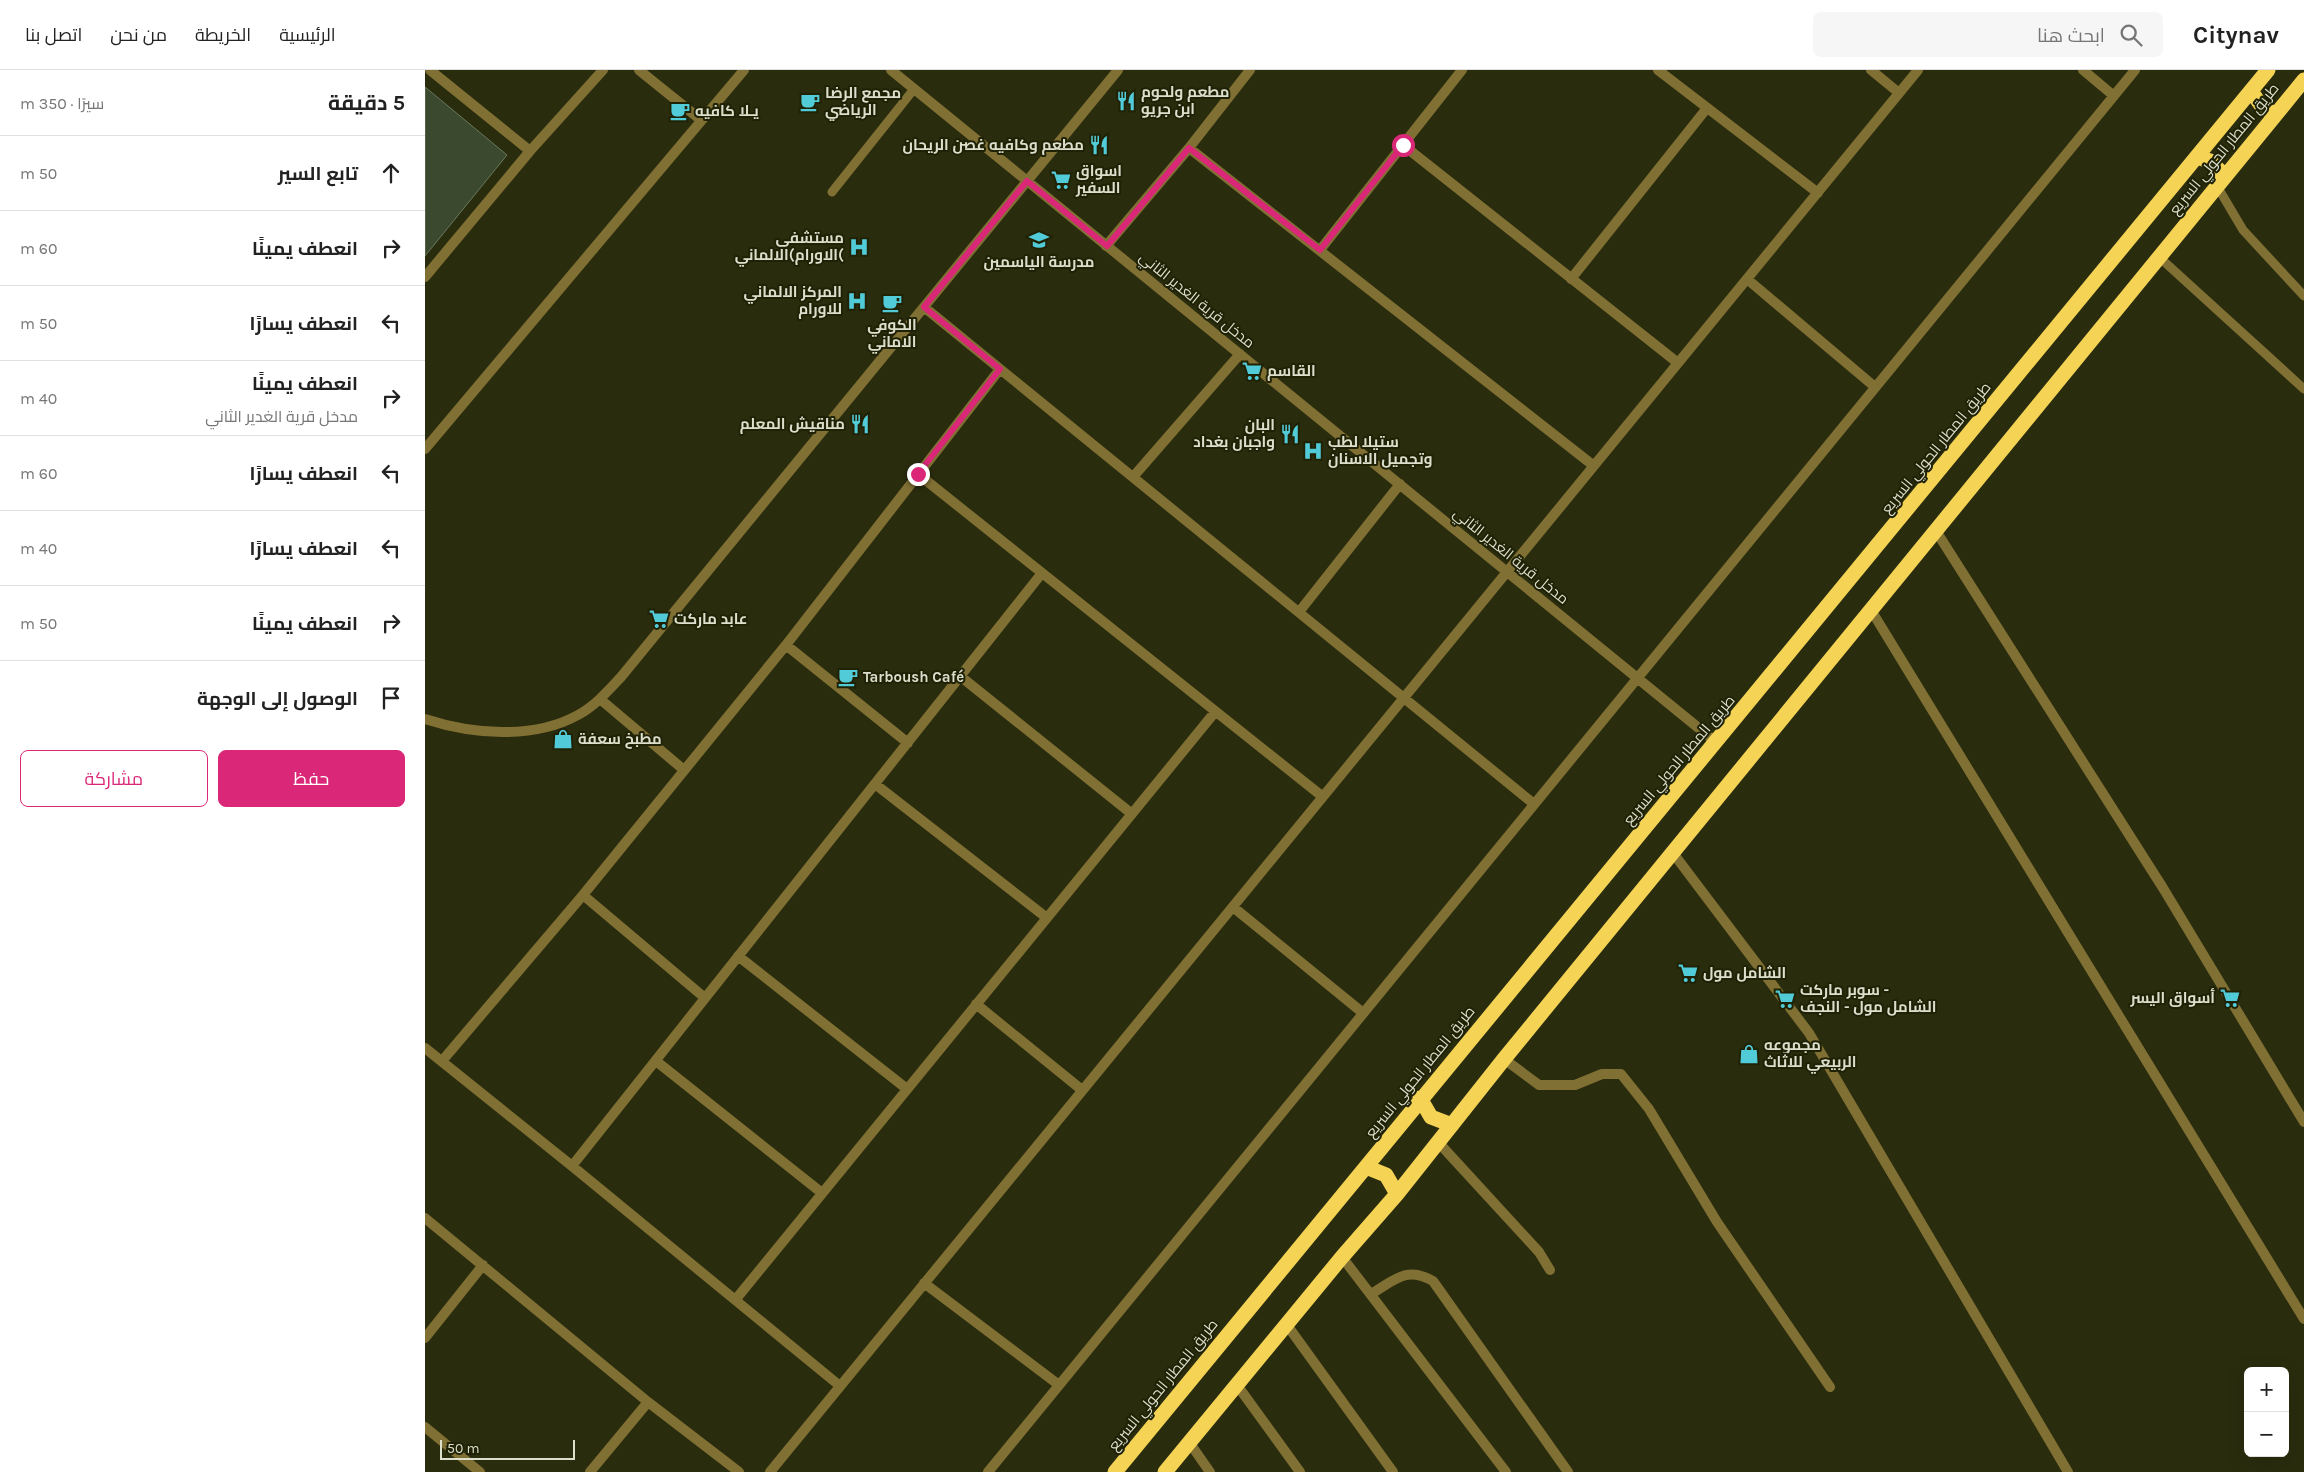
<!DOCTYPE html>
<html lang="ar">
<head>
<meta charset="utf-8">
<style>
	body { margin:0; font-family:Karla,Cairo,sans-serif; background:#f6f6f6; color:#222; direction:rtl }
	.controls { position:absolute; right:15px; bottom:15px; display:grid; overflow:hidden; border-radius:8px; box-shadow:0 5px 20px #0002 }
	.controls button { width:45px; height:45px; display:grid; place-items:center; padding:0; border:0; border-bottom:1px solid #e0e0e0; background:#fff; color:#222; font:25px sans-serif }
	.scale { position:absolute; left:15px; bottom:12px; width:135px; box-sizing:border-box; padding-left:5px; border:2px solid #dddfcd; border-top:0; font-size:14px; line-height:18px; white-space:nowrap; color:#dddfcd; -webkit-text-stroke:4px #202205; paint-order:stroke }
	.stop { position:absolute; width:15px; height:15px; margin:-11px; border:4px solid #db2777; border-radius:50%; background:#fff }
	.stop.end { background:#db2777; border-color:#fff; box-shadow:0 1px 5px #0008 }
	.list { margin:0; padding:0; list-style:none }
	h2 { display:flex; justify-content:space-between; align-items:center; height:65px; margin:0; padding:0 20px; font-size:21px }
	h2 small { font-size:16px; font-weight:400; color:#767676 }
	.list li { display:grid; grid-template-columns:32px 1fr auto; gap:15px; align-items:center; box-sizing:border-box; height:75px; padding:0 20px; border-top:1px solid #e0e0e0 }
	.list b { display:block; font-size:19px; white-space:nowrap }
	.list p { margin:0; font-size:16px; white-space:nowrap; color:#767676 }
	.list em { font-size:16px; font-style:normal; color:#767676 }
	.actions { display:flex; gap:10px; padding:15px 20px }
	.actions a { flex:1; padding:11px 0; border:1px solid #db2777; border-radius:8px; text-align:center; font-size:18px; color:#db2777 }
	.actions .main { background:#db2777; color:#fff }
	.icon { flex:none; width:28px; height:28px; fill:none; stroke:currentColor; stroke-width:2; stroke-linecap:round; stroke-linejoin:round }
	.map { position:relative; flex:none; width:1879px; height:1402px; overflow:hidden; direction:ltr }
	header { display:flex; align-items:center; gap:30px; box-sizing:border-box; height:70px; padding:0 25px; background:#fff; border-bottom:1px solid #e0e0e0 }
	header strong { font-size:24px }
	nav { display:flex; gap:28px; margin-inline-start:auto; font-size:18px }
	.search { width:350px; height:45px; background:#f6f6f6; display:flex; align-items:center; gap:12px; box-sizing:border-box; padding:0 18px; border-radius:8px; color:#767676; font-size:19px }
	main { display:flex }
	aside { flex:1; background:#fff }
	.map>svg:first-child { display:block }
	.building { fill:#3b492e; stroke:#6a795d }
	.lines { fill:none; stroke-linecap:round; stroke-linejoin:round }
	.lane { stroke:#807034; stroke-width:9 }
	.street { stroke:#807034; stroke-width:10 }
	.highway { stroke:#f4d355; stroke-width:15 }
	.route { stroke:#db2777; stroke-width:6 }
	.labels { text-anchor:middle; stroke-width:4; stroke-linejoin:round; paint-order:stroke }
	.poi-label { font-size:15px; font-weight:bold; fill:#dddfcd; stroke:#202205; text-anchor:start }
	.street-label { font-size:15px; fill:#dddfcd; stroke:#202205 }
</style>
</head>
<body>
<header>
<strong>Citynav</strong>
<div class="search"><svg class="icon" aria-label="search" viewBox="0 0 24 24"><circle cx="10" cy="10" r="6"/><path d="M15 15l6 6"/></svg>ابحث هنا</div>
<nav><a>الرئيسية</a><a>الخريطة</a><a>من نحن</a><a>اتصل بنا</a></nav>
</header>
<main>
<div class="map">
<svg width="1879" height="1402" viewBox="0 0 1879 1402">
	<rect width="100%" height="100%" fill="#2a2c0e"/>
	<path class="building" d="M 0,17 L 82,85 L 0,186 Z"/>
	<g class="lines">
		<path class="lane" d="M 1792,116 L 1818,160 L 1879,226
			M 407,122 L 489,19
			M 1734,187 L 1879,319"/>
		<path class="street" d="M 5,0 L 105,81
			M 214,0 L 276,50
			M 466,0 L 1292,673
			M 1233,0 L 1393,123
			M 1446,0 L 1474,23
			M 1658,0 L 1689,26
			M 978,75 L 1253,293
			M 764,78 L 1169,396
			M 681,176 L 764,78 L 825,0
			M 895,180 L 1037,0
			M 0,207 L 105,81 L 178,0
			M 1146,209 L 1282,38
			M 1322,209 L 1450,317
			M 499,237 L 1109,734
			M 0,379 L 319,0
			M 493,404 L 898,727
			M 708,407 L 815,284
			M 1511,461 L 1738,818 L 1879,1052
			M 1446,540 L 1879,1249
			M 874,542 L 975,414
			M 361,575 L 483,673
			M 535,606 L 707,744
			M 175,629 L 259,700
			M 0,649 C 46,664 108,670 153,645 C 170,636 183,621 196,607 L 693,0
			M 450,714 L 622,848
			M 1248,783 L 1384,963 L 1643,1402
			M 158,825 L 280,928
			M 808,837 L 938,943
			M 313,886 L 482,1019
			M 551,934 L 657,1020
			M 0,978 L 147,1096 L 415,1316
			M 1079,989 L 1114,1015 L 1150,1015 L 1177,1004 L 1196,1004 L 1224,1039 L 1292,1152 L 1405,1317
			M 17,991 L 158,825 L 361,575 L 575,299
			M 231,991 L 397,1123
			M 1013,1072 L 1114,1182 L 1125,1200
			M 147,1096 L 617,503
			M 0,1148 L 223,1332 L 314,1402
			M 917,1187 L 1081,1402
			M 499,1213 L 634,1315
			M 946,1224 C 970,1210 981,1196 1008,1211 L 1143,1402
			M 311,1229 L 790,642
			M 862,1255 L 968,1402
			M 0,1268 L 58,1195
			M 812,1315 L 875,1402
			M 0,1357 L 55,1402
			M 764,1372 L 785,1402
			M 165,1402 L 223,1332
			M 345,1402 L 1493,0
			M 563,1402 L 1710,0"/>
		<path class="highway" d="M 1826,21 L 1838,38 L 1851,44
			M 1772,87 L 1785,91 L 1800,106
			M 995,1028 L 1006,1047 L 1027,1055
			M 941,1097 L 961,1105 L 972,1124
			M 690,1402 L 1843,0
			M 740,1402 L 917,1187 L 972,1124 L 1079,989 L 1879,10"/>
	</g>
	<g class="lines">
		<path class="route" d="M 493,404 L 575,299 L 499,237 L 602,111 L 682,176 L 764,78 L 895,180 L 978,75"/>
	</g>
	<defs>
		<symbol id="restaurant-bare" viewBox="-9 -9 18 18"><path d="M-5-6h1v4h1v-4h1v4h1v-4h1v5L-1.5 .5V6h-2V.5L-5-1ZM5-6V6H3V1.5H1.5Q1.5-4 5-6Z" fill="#52cbd8" stroke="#202205" stroke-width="2.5" paint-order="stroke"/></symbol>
		<symbol id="cafe-bare" viewBox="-9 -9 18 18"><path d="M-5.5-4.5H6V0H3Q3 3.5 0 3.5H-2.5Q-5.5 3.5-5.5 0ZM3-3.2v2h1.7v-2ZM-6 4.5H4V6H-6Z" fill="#52cbd8" stroke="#202205" stroke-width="2.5" paint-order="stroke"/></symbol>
		<symbol id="supermarket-bare" viewBox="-9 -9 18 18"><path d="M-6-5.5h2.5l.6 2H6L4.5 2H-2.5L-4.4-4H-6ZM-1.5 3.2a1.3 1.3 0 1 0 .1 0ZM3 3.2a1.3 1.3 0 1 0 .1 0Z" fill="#52cbd8" stroke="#202205" stroke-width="2.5" paint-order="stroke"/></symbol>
		<symbol id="school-bare" viewBox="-9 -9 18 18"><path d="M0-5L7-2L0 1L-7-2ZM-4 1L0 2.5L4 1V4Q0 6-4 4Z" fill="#52cbd8" stroke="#202205" stroke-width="2.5" paint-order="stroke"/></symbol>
		<symbol id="hospital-bare" viewBox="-9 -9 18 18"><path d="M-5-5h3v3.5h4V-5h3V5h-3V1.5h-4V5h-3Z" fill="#52cbd8" stroke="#202205" stroke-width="2.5" paint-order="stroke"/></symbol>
		<symbol id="shop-bare" viewBox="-9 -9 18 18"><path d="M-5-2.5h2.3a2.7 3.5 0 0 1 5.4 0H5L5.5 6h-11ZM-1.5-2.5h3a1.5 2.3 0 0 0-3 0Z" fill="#52cbd8" stroke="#202205" stroke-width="2.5" paint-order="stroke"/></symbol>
	</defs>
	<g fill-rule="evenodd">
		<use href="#restaurant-bare" x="687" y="17" width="28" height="28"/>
		<use href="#cafe-bare" x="371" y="18" width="28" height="28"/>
		<use href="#cafe-bare" x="241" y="27" width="28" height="28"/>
		<use href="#restaurant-bare" x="660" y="61" width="28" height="28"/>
		<use href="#supermarket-bare" x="622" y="96" width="28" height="28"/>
		<use href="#school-bare" x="600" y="156" width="28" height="28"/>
		<use href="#hospital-bare" x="420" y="163" width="28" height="28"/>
		<use href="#hospital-bare" x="418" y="217" width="28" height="28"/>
		<use href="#cafe-bare" x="453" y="219" width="28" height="28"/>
		<use href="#supermarket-bare" x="813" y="287" width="28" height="28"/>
		<use href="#restaurant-bare" x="421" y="340" width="28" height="28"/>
		<use href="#restaurant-bare" x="851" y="350" width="28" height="28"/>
		<use href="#hospital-bare" x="874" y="367" width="28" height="28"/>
		<use href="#supermarket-bare" x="220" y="535" width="28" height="28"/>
		<use href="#cafe-bare" x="409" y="593" width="28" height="28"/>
		<use href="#shop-bare" x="124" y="655" width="28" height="28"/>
		<use href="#supermarket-bare" x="1249" y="889" width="28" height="28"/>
		<use href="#supermarket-bare" x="1791" y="914" width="28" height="28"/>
		<use href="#supermarket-bare" x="1346" y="915" width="28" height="28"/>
		<use href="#shop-bare" x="1310" y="970" width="28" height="28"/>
	</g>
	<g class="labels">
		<g class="poi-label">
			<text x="716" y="27">مطعم ولحوم<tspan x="716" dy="17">ابن جريو</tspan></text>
			<text x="400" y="28">مجمع الرضا<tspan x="400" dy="17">الرياضي</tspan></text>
			<text x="270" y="46">يـلا كافيه</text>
			<text x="659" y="80" text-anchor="end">مطعم وكافيه غصن الريحان</text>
			<text x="651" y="106">اسواق<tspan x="651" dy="17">السفير</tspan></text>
			<text x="419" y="173" text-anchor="end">مستشفى<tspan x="419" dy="17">الاورام)الالماني(</tspan></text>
			<text x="614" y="197" text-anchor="middle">مدرسة الياسمين</text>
			<text x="417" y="227" text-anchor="end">المركز الالماني<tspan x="417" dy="17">للاورام</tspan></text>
			<text x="467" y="260" text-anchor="middle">الكوفي<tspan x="467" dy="17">الاماني</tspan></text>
			<text x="842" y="306">القاسم</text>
			<text x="420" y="359" text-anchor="end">مناقيش المعلم</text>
			<text x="850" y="360" text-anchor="end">البان<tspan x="850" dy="17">واجبان بغداد</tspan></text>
			<text x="903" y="377">ستيلا لطب<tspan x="903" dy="17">وتجميل الاسنان</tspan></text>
			<text x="249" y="554">عابد ماركت</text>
			<text x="438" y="612">Tarboush Café</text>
			<text x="153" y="674">مطبخ سعفة</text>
			<text x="1278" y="908">الشامل مول</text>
			<text x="1375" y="925">سوبر ماركت -<tspan x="1375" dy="17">الشامل مول - النجف</tspan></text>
			<text x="1790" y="933" text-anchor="end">أسواق اليسر</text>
			<text x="1339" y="980">مجموعه<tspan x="1339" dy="17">الربيعي للاثاث</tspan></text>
		</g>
		<g class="street-label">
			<text transform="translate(1799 79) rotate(-51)" y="5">طريق المطار الحولي السريع</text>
			<text transform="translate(772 230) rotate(39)" y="5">مدخل قرية الغدير الثاني</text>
			<text transform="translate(1511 378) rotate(-51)" y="5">طريق المطار الحولي السريع</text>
			<text transform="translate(1086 486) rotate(39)" y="5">مدخل قرية الغدير الثاني</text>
			<text transform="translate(1254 690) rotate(-50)" y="5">طريق المطار الحولي السريع</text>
			<text transform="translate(995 1002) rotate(-51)" y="5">طريق المطار الحولي السريع</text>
			<text transform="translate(738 1315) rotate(-51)" y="5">طريق المطار الحولي السريع</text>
		</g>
	</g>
</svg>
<div class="controls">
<button>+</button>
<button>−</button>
</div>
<div class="scale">50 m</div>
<div class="stop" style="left:978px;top:75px"></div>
<div class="stop end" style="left:493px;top:404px"></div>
</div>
<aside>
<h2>5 دقيقة<small>سيرًا · 350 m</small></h2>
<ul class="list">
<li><svg class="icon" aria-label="ahead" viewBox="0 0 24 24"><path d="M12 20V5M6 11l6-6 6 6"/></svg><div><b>تابع السير</b></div><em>50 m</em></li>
<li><svg class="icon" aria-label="right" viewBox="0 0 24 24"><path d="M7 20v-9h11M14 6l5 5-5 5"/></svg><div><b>انعطف يمينًا</b></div><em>60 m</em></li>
<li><svg class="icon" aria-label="left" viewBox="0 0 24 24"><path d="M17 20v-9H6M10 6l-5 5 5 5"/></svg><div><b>انعطف يسارًا</b></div><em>50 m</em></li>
<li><svg class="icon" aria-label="right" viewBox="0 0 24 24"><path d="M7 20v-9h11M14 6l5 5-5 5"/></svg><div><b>انعطف يمينًا</b><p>مدخل قرية الغدير الثاني</p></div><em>40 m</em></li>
<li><svg class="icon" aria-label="left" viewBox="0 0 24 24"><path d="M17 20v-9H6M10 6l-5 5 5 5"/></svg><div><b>انعطف يسارًا</b></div><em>60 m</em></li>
<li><svg class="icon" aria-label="left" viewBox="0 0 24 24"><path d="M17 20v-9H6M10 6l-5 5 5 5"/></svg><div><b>انعطف يسارًا</b></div><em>40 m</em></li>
<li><svg class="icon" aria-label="right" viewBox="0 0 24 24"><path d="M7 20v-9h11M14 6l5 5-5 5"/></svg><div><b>انعطف يمينًا</b></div><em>50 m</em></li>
<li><svg class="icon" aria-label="arrive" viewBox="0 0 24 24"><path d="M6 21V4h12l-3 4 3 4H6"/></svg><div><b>الوصول إلى الوجهة</b></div></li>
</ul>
<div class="actions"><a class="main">حفظ</a><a>مشاركة</a></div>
</aside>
</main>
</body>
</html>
